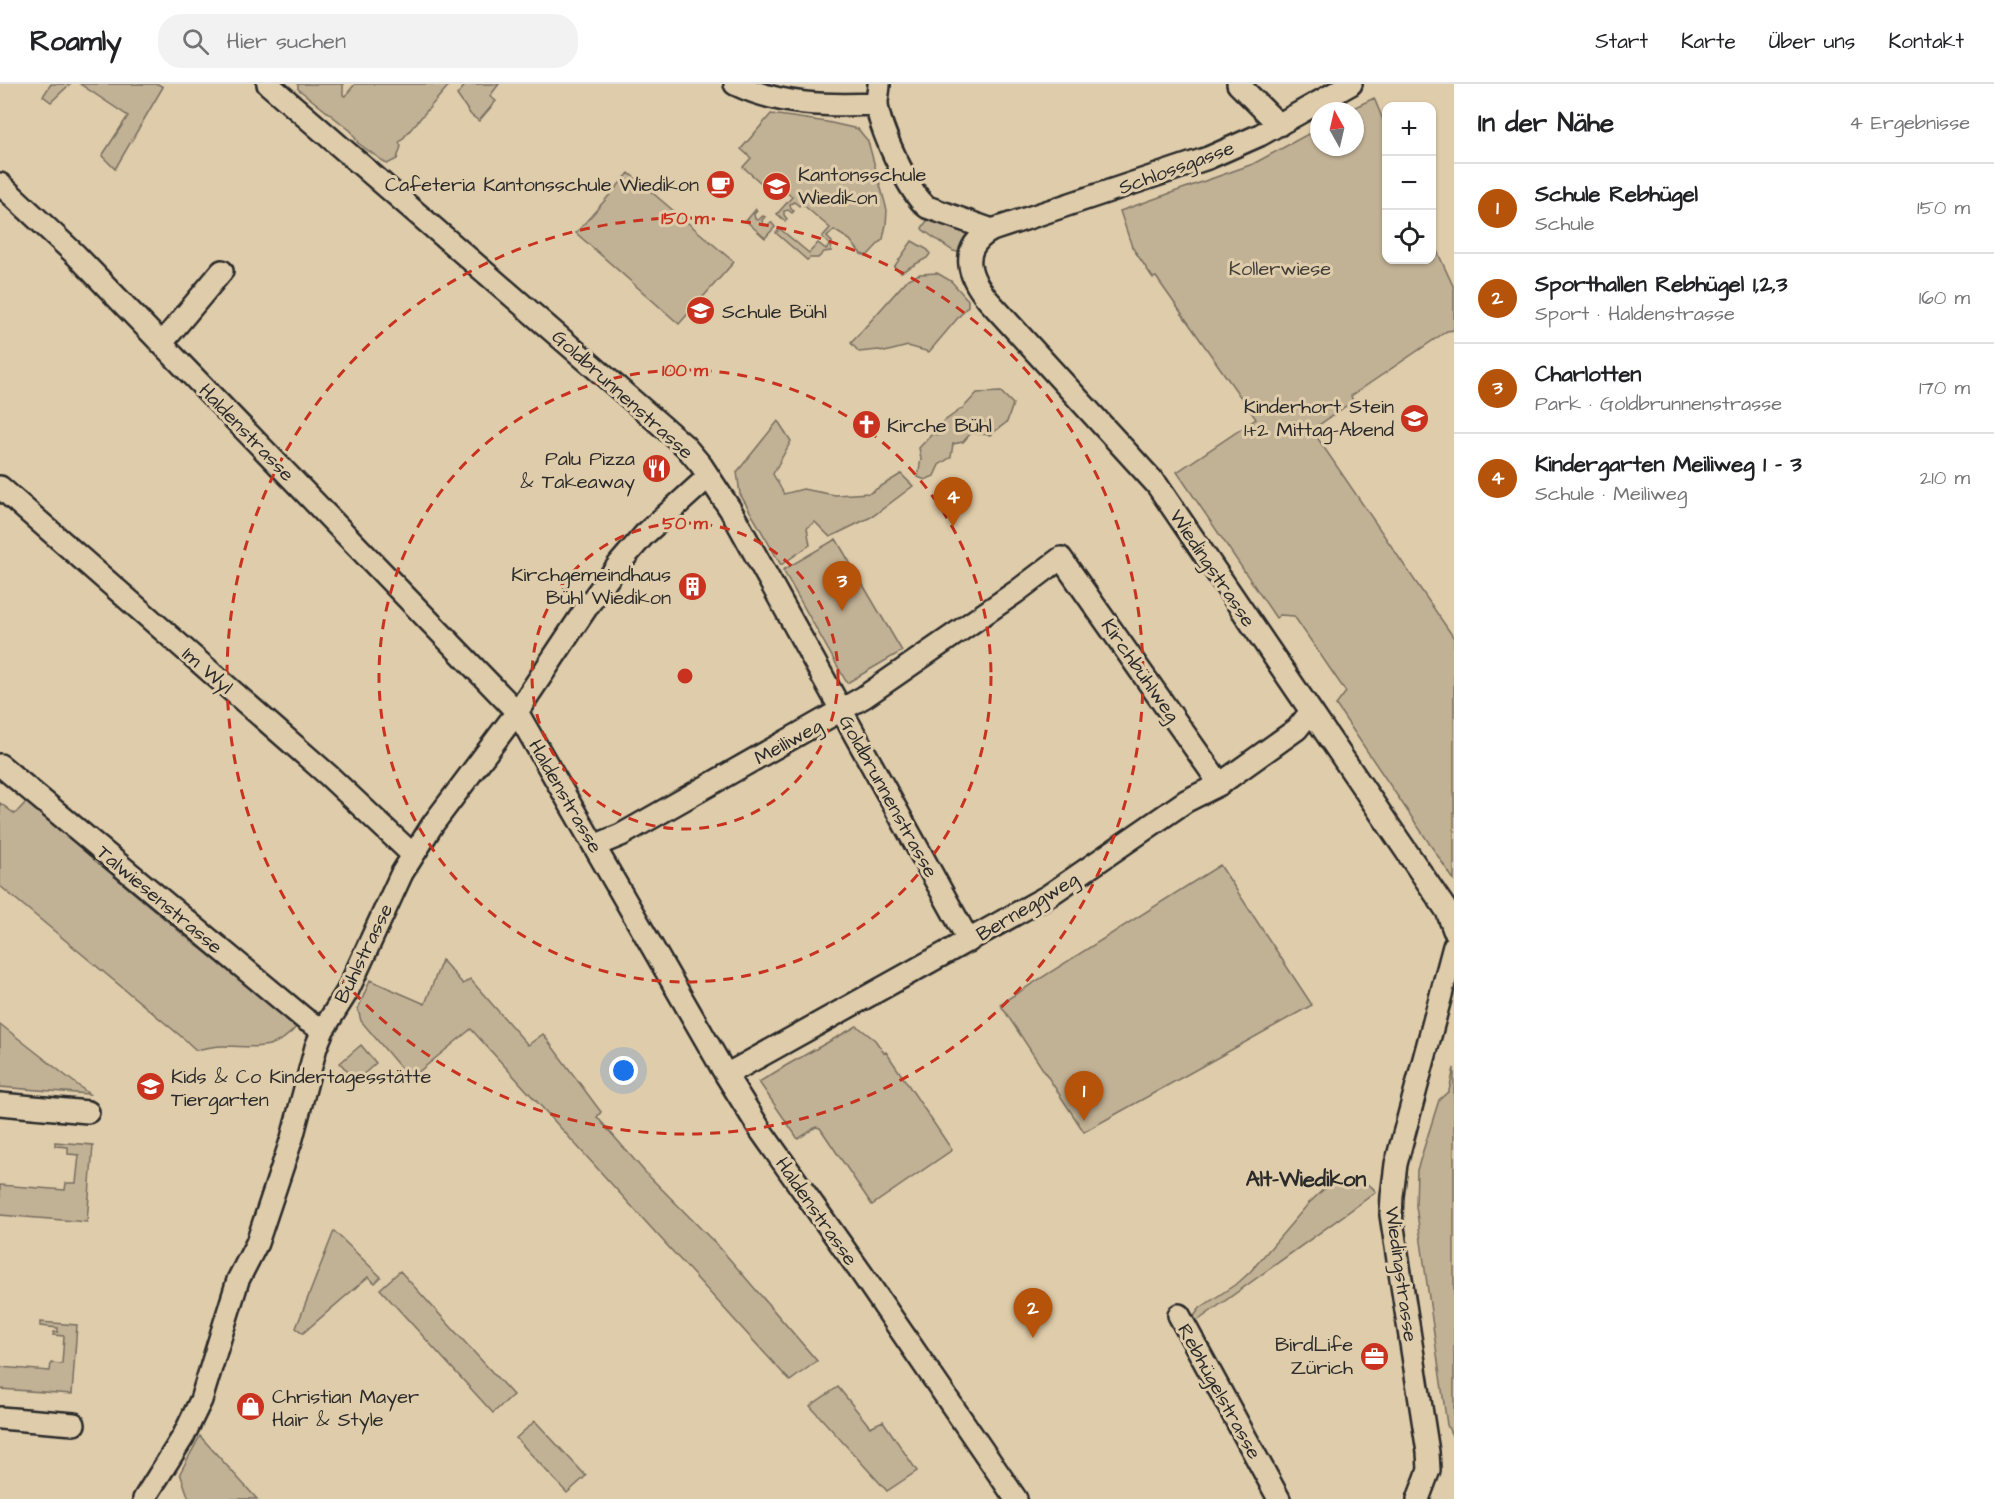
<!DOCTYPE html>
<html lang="de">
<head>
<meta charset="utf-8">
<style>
	body { margin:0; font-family:"Architects Daughter",sans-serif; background:#f2f2f2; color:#202124 }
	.controls { position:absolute; right:18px; top:18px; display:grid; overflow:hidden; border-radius:12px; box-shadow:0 2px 4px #0004 }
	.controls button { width:54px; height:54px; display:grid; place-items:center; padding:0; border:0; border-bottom:2px solid #e0e0e0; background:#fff; color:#202124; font:30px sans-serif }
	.compass { position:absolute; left:1310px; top:18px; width:54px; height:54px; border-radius:50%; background:#fff; box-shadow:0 2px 4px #0004; rotate:352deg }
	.you { position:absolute; left:624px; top:987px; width:21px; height:21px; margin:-15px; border:4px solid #fff; border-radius:50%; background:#1a73e8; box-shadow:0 0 0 9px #1a73e833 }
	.badge { display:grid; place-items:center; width:39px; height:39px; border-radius:50%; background:#b45309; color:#fff; font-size:20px; font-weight:700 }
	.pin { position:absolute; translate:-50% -50px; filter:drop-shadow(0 2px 3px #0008) }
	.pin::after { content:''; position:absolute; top:32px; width:21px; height:18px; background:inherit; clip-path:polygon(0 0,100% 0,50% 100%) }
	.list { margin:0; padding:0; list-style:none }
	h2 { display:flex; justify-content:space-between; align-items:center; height:78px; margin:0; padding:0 24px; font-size:26px }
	h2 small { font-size:20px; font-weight:400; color:#757577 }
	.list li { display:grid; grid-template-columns:39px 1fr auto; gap:18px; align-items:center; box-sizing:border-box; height:90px; padding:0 24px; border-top:2px solid #e0e0e0 }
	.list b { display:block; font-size:22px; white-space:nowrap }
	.list p { margin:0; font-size:20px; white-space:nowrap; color:#757577 }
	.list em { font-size:20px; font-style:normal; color:#757577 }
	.icon { flex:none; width:33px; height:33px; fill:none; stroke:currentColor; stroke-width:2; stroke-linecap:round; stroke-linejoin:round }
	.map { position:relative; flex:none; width:1454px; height:1415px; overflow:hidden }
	header { display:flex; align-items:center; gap:36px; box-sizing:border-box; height:84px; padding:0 30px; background:#fff; border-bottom:2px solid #e0e0e0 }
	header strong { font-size:28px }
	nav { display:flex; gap:33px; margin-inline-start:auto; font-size:21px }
	.search { width:420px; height:54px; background:#f2f2f2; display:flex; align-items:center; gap:15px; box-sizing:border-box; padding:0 21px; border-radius:24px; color:#757577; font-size:22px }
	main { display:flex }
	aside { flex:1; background:#fff }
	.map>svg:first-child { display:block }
	.green { fill:#c1b195; stroke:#766e60; stroke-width:1.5 }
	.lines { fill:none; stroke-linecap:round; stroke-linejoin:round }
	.minor-casing { stroke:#2b2b2b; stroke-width:26 }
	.minor { stroke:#dfccaa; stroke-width:21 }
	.ring { fill:none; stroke:#c8321e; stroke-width:3; stroke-dasharray:10 8 }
	.labels { text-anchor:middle; stroke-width:6; stroke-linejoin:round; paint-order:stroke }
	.street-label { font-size:20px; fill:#2b2b2b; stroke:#dfccaa }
	.poi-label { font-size:20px; fill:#2b2b2b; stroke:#dfccaa; text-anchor:start }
	.park-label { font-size:20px; fill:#423f3b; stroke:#dfccaa }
	.quarter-label { font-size:22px; font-weight:bold; fill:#2b2b2b; stroke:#dfccaa }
	.centre { fill:#c8321e; stroke:#dfccaa; stroke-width:3 }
	.ring-label { font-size:18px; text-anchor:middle; font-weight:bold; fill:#c8321e; stroke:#dfccaa; stroke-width:6; stroke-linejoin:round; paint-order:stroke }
</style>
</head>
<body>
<header>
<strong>Roamly</strong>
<div class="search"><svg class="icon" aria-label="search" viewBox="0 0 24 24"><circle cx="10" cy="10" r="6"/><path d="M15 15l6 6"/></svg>Hier suchen</div>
<nav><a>Start</a><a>Karte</a><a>Über uns</a><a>Kontakt</a></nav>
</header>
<main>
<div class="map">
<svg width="1454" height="1415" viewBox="0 0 1454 1415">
	<rect width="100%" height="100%" fill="#dfccaa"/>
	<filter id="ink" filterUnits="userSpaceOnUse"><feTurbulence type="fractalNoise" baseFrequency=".0167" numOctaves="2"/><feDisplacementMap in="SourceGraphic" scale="12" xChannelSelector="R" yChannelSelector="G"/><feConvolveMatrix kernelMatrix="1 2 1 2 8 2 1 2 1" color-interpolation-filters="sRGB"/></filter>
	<g filter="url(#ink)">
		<path class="green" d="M 51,0 L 70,0 L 51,18 L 43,12 Z
			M 80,0 L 158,0 L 163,3 L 115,85 L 102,72 L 128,32 Z
			M 298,0 L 343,0 L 343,11 L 345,12 L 355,0 L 450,0 L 399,59 L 401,62 L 397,75 L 387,80 L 358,59 L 351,47 L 298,5 Z
			M 466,0 L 499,0 L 490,12 L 496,17 L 479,37 L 471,31 L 457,11 Z
			M 1374,14 L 1386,43 L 1386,176 L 1432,176 L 1432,156 L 1454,204 L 1454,246 L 1447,247 L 1351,312 L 1353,317 L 1312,346 L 1454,554 L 1454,796 L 1336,621 L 1346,608 L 1294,532 L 1280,531 L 1276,534 L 1177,388 L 1256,335 L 1156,193 L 1153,194 L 1132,163 L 1120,127 L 1253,80 L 1319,44 L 1319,63 L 1355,63 L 1355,27 L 1347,27 Z
			M 771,30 L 827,38 L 858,45 L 868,57 L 887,126 L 886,141 L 883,155 L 867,172 L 861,170 L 850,156 L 834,146 L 827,153 L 832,158 L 831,167 L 824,168 L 818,174 L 810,174 L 807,176 L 776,149 L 780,145 L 809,169 L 818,159 L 826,165 L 830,161 L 822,153 L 830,144 L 801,119 L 799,122 L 794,118 L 790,120 L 791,125 L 794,127 L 792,129 L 788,126 L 784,127 L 784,131 L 787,135 L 785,137 L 777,130 L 792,113 L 768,92 L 761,99 L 743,83 L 751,74 L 741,65 Z
			M 629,89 L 734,178 L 679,240 L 576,149 Z
			M 756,125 L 757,127 L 754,130 L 755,135 L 758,136 L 763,132 L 765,133 L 762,136 L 763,141 L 768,141 L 771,138 L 775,143 L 765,154 L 746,137 Z
			M 930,132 L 973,150 L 958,168 L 953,167 L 923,146 L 922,144 Z
			M 912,157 L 928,166 L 930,170 L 927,174 L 901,188 L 894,183 Z
			M 937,189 L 951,197 L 968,216 L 968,222 L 929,268 L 908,262 L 885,268 L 879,266 L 859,268 L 851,259 L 908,195 L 920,190 Z
			M 1001,308 L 1013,320 L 1007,338 L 990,351 L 971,349 L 963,358 L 953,360 L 951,373 L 939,381 L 934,392 L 925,396 L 918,393 L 921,374 L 919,364 L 932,350 L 941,351 L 943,338 L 964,323 L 977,309 Z
			M 778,337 L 791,357 L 773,390 L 784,410 L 803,405 L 835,411 L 870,409 L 901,390 L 913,402 L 873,432 L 830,453 L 815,438 L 807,444 L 810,461 L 781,481 L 740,410 L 737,388 Z
			M 836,455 L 902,567 L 847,599 L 783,486 Z
			M 26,718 L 180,848 L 297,942 C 275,969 253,962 223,962 C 214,962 205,964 196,966 L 183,954 L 0,802 L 0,719 L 15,730 Z
			M 1220,781 L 1312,921 L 1084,1048 L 1000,920 Z
			M 442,876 L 463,900 L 470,895 L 528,961 L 543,950 L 601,1028 L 597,1033 L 645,1088 L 720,1164 L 817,1277 L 790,1297 L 471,945 L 410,995 L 361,937 L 358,925 L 370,896 L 425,920 Z
			M 0,940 L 89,1010 L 0,1003 Z
			M 857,942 L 875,956 L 884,969 L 886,968 L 952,1066 L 872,1121 L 820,1044 L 816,1043 L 798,1055 L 759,998 L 787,981 Z
			M 361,961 L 376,979 L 356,997 L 340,979 Z
			M 1454,984 L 1454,1356 L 1447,1341 L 1416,1122 L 1417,1086 L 1439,1016 L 1449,1007 Z
			M 55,1058 L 93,1061 L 87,1138 L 0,1131 L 0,1101 L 65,1106 L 66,1099 L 76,1099 L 79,1071 L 68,1070 L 68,1063 L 55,1062 Z
			M 1342,1097 C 1356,1098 1368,1096 1376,1108 L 1193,1240 L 1194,1232 L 1200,1224 L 1239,1198 L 1250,1188 L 1309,1119 L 1324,1105 Z
			M 334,1147 L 381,1193 L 375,1199 L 368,1193 L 303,1249 L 296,1244 Z
			M 400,1187 L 513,1311 L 493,1329 L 380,1205 Z
			M 40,1238 L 77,1241 L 72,1310 L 0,1305 L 0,1283 L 50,1287 L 51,1279 L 62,1280 L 64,1252 L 53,1251 L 54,1248 L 58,1248 L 58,1244 L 40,1242 Z
			M 838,1303 L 870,1343 L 883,1337 L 917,1387 L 887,1407 L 810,1322 Z
			M 535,1337 L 586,1392 L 567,1409 L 516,1354 Z
			M 200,1352 L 257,1415 L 189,1415 L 180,1389 Z"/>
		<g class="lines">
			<defs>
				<path id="minor" d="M 268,0 L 685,362 L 701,381 L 730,425 L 969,857
					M 735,0 C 781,22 828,22 877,20
					M 879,0 C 879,6 877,13 877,19 C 878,42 909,109 927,123 L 992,146
					M 1238,0 L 1279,41
					M 1351,0 L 1260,51 L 1208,74 L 992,146 C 958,164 968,192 988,216 L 1157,401 L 1447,827 L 1454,846
					M 0,100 L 76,171 L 517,628 L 726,991 L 761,1047 L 862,1190 L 1016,1415
					M 162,259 L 222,187
					M 0,403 L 328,691 L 413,771
					M 0,681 L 306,936 L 323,946
					M 594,762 L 621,751 L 864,613 L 1016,508 L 1061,474 L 1220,700
					M 726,991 L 1048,812 L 1186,717 L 1220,700 L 1297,645 L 1305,635 L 1313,630
					M 0,1020 L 88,1028
					M 1179,1231 L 1279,1415
					M 0,1334 L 74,1340
					M 144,1415 L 183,1353 L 201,1316 L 238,1196 L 257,1159 L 292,1054 L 316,963 L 323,946 L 347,908 L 402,789 L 433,740 L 517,628 L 589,520 L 619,480 L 644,451 L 708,393
					M 1418,1415 L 1429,1386 L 1428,1368 L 1391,1131 L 1392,1112 L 1396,1080 L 1454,862"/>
			</defs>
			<use href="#minor" class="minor-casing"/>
			<use href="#minor" class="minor"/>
		</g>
	</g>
	<g class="ring">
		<circle cx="685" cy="592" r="153"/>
		<circle cx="685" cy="592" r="306"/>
		<circle cx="685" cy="592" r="458"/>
	</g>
	<defs>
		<symbol id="cafe-disc" viewBox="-11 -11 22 22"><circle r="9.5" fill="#c8321e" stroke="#dfccaa"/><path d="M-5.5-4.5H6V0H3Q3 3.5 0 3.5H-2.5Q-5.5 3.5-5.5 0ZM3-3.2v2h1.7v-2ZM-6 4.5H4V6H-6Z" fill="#fff"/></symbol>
		<symbol id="school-disc" viewBox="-11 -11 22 22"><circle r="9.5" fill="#c8321e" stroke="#dfccaa"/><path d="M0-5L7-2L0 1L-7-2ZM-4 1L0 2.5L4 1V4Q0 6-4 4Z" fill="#fff"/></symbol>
		<symbol id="church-disc" viewBox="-11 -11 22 22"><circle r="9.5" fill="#c8321e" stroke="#dfccaa"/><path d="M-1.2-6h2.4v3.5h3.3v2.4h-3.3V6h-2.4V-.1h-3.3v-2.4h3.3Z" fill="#fff"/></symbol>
		<symbol id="restaurant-disc" viewBox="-11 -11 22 22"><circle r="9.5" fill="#c8321e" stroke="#dfccaa"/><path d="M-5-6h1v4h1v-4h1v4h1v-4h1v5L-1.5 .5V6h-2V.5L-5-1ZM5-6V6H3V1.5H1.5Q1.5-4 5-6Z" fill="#fff"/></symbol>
		<symbol id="building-disc" viewBox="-11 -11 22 22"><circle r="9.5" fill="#c8321e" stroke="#dfccaa"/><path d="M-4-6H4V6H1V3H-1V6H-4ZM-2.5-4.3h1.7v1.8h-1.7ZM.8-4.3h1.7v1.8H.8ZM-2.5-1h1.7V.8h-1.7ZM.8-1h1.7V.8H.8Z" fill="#fff"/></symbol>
		<symbol id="office-disc" viewBox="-11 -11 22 22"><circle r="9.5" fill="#c8321e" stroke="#dfccaa"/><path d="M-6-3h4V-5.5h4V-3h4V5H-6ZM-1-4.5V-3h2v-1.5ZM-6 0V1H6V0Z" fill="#fff"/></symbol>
		<symbol id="shop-disc" viewBox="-11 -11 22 22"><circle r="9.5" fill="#c8321e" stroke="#dfccaa"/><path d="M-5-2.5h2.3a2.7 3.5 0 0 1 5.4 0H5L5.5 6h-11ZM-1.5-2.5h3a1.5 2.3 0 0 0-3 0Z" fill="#fff"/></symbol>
	</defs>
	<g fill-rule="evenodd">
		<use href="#cafe-disc" x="704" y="84" width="33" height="33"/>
		<use href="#school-disc" x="760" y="86" width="33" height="33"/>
		<use href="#school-disc" x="684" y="210" width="33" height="33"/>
		<use href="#school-disc" x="1398" y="318" width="33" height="33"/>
		<use href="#church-disc" x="850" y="324" width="33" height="33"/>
		<use href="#restaurant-disc" x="640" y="368" width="33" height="33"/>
		<use href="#building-disc" x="676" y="486" width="33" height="33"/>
		<use href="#school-disc" x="134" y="986" width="33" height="33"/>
		<use href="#office-disc" x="1358" y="1256" width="33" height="33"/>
		<use href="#shop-disc" x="234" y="1306" width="33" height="33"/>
	</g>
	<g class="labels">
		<g class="street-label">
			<text transform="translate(1176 83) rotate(-20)" y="7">Schlossgasse</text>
			<text transform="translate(623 310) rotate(42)" y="7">Goldbrunnenstrasse</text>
			<text transform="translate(247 348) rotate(46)" y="7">Haldenstrasse</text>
			<text transform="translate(1213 484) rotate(56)" y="7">Wiedingstrasse</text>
			<text transform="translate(208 586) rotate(41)" y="7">Im Wyl</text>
			<text transform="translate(1141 586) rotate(55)" y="7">Kirchbühlweg</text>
			<text transform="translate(788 657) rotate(-29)" y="7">Meiliweg</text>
			<text transform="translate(566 712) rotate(60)" y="7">Haldenstrasse</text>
			<text transform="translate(889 712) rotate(61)" y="7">Goldbrunnenstrasse</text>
			<text transform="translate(160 815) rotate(40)" y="7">Talwiesenstrasse</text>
			<text transform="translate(1027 822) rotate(-31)" y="7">Berneggweg</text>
			<text transform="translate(363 869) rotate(-64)" y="7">Bühlstrasse</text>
			<text transform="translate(817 1127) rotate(55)" y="7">Haldenstrasse</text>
			<text transform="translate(1402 1190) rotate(82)" y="7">Wiedingstrasse</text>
			<text transform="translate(1220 1307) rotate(61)" y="7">Rebhügelstrasse</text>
		</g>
		<g class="poi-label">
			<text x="798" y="97">Kantonsschule<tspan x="798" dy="23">Wiedikon</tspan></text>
			<text x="699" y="107" text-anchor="end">Cafeteria Kantonsschule Wiedikon</text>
			<text x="722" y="234">Schule Bühl</text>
			<text x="1394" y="329" text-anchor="end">Kinderhort Stein<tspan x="1394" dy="23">1+2 Mittag-Abend</tspan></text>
			<text x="887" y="348">Kirche Bühl</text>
			<text x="635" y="381" text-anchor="end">Palu Pizza<tspan x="635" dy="23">&amp; Takeaway</tspan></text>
			<text x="671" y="497" text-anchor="end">Kirchgemeindhaus<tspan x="671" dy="23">Bühl Wiedikon</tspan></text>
			<text x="171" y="999">Kids &amp; Co Kindertagesstätte<tspan x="171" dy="23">Tiergarten</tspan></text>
			<text x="1353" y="1267" text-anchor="end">BirdLife<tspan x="1353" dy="23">Zürich</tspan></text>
			<text x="272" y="1319">Christian Mayer<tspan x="272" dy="23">Hair &amp; Style</tspan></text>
		</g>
		<g class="park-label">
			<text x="1280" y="191">Kollerwiese</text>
		</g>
		<g class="quarter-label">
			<text x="1306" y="1102">Alt-Wiedikon</text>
		</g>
	</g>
	<circle cx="685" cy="592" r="9" class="centre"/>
	<g class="ring-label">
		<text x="685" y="140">150 m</text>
		<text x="685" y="292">100 m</text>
		<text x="685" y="445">50 m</text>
	</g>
</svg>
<div class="controls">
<button>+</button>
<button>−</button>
<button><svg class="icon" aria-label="locate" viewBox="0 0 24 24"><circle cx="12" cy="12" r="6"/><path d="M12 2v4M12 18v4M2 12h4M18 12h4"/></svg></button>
</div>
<svg class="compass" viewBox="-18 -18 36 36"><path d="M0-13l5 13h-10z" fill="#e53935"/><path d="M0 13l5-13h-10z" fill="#757577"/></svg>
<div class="you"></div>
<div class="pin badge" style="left:1084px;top:1037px">1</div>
<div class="pin badge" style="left:1033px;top:1254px">2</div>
<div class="pin badge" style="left:842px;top:527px">3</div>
<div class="pin badge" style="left:953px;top:443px">4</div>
</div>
<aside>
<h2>In der Nähe<small>4 Ergebnisse</small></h2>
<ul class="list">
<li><span class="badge">1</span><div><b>Schule Rebhügel</b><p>Schule</p></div><em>150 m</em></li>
<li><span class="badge">2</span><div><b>Sporthallen Rebhügel 1,2,3</b><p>Sport · Haldenstrasse</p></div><em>160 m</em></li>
<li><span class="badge">3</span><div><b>Charlotten</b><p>Park · Goldbrunnenstrasse</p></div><em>170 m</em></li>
<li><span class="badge">4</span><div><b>Kindergarten Meiliweg 1 - 3</b><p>Schule · Meiliweg</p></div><em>210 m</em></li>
</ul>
</aside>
</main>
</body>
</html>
